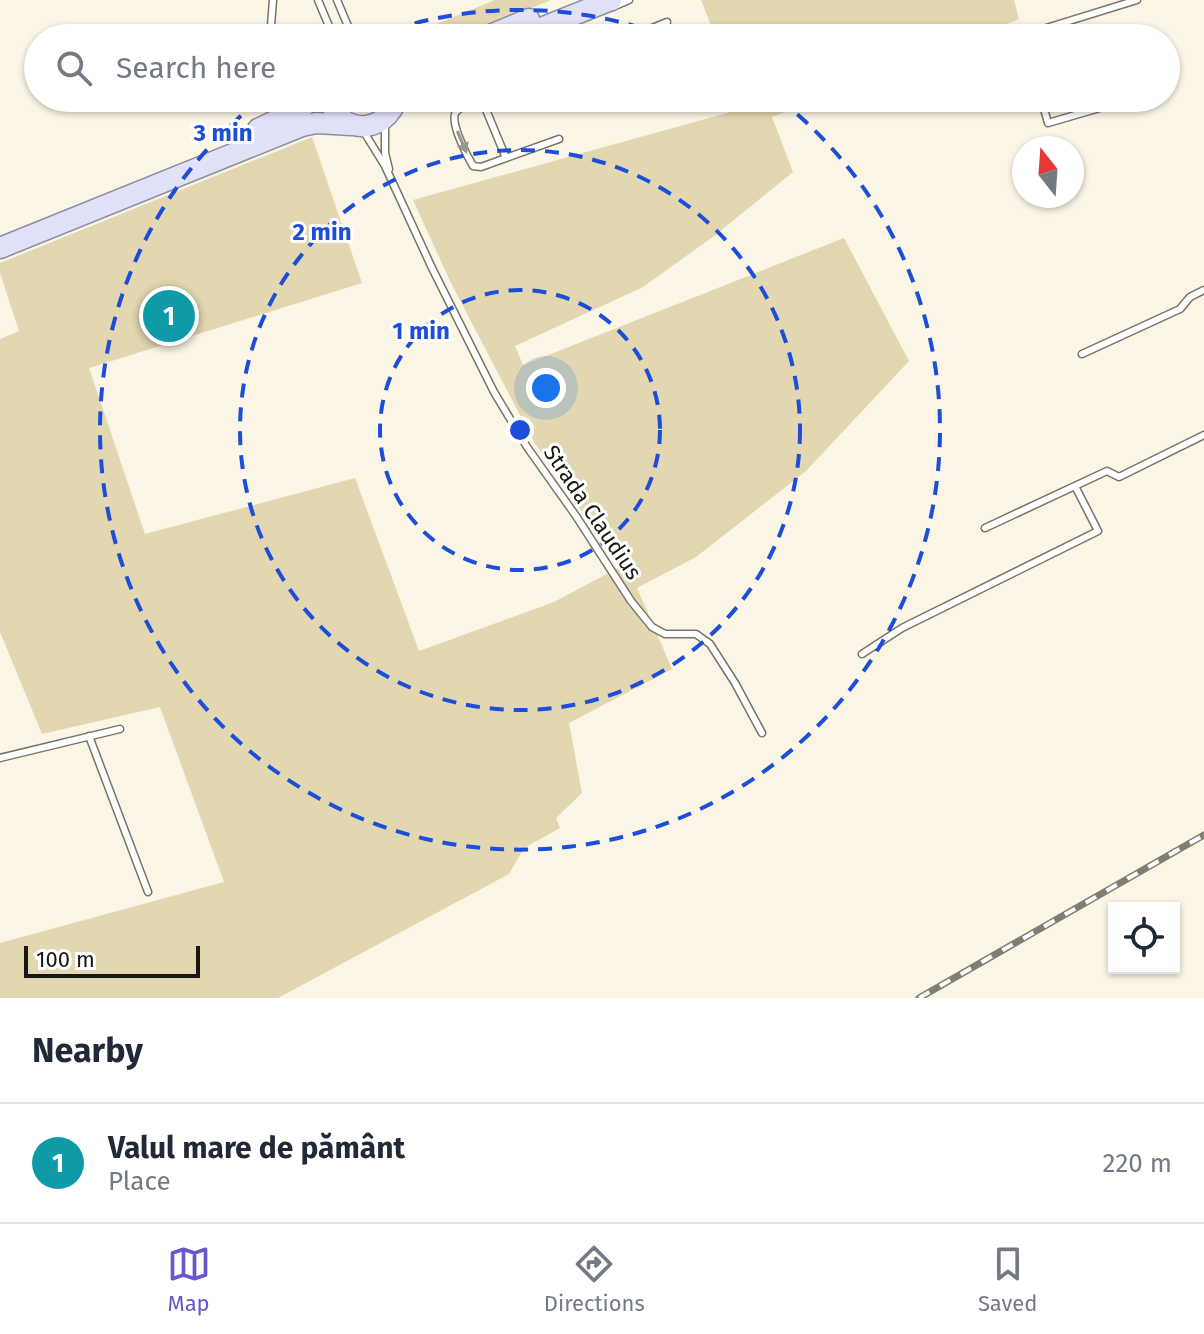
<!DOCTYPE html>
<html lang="en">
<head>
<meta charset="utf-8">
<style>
	body { margin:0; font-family:"Fira Sans",sans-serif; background:#f2f2f3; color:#1f2937 }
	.controls { position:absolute; right:24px; bottom:24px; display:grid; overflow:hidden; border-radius:0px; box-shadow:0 2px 6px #0004 }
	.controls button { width:72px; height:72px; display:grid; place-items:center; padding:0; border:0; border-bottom:2px solid #e0e1e3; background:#fff; color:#1f2937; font:40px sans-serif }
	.compass { position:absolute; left:1012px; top:136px; width:72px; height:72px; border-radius:50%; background:#fff; box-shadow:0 2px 6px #0004; rotate:343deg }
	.scale { position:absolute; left:24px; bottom:20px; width:176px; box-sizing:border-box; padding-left:8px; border:4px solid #171610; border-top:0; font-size:22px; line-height:28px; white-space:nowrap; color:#171610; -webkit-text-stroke:6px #fff; paint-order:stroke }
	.you { position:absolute; left:546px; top:388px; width:28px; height:28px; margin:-20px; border:6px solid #fff; border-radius:50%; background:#1a73e8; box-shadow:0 0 0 12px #1a73e833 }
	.badge { display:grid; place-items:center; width:52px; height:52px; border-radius:50%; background:#6856cf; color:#fff; font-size:26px; font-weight:700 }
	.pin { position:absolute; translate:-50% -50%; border:4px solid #fff; box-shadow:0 2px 8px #0006 }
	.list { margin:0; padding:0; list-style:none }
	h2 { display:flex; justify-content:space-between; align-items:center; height:104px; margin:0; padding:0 32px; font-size:34px }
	h2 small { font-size:26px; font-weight:400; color:#747a83 }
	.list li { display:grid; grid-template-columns:52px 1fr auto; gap:24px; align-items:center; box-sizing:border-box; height:120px; padding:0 32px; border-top:2px solid #e0e1e3 }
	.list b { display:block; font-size:30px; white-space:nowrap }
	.list p { margin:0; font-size:26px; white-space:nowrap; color:#747a83 }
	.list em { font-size:26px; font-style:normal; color:#747a83 }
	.icon { flex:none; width:44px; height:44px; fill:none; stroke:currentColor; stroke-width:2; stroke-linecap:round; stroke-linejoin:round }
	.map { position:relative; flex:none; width:1204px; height:998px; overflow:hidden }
	.search { position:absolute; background:#fff; box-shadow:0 2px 6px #0004; left:24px; right:24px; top:24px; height:88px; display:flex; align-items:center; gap:20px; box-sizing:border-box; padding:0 28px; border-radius:44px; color:#747a83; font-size:30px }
	.sheet { height:224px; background:#fff }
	nav { display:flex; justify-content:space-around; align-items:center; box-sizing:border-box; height:112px; border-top:2px solid #e0e1e3; background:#fff; font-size:22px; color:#747a83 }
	nav a { display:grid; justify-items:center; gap:4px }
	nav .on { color:#6856cf }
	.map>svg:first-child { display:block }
	.green { fill:#e2d7b1 }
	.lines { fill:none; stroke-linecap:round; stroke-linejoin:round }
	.service-casing { stroke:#787466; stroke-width:9 }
	.primary-casing { stroke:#8d8da4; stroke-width:23 }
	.service { stroke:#fff; stroke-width:6 }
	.primary { stroke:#e1e1f8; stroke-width:20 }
	.rail-casing { stroke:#807d73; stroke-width:7 }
	.rail { stroke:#fff; stroke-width:4; stroke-dasharray:12; stroke-linecap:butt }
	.oneway { fill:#979693 }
	.ring { fill:none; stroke:#1d4ed8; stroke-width:4; stroke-dasharray:14 10 }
	.labels { text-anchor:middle; stroke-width:6; stroke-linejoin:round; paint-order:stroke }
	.street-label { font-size:22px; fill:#171610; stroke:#fff }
	.centre { fill:#1d4ed8; stroke:#fff; stroke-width:4 }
	.ring-label { font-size:24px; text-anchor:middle; font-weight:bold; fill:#1d4ed8; stroke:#fff; stroke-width:6; stroke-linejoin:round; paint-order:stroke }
</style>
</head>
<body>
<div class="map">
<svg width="1204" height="998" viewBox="0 0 1204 998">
	<rect width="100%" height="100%" fill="#faf5e5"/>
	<path class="green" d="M 495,0 L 551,0 L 458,38 L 375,38 L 371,31 L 407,36 Z
		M 701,0 L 1014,0 L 1019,19 L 971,38 L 716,38 Z
		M 742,98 L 820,98 L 772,117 L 793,172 L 714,236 L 643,287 L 515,346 L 523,365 L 844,238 L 909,361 L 806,471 L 696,557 L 637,588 L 672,669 L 569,723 L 582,793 L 556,818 L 560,828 L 524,848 L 509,874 L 278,998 L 0,998 L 0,943 L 224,882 L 160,707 L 42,734 L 0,632 L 0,339 L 19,331 L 0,273 L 0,263 L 312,137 L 362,283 L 89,368 L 145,534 L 355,478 L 419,651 L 554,602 L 620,567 L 534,442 L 451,283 L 413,200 L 745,108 Z"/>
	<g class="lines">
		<defs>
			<path id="service" d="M 318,0 L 334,38
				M 337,0 L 353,38
				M 613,7 L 629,0
				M 270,38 L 273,0
				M 565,38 L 564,28 L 570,26
				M 628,38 L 667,22
				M 1014,38 L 1137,0
				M 270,98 L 281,115
				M 486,98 C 477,101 462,105 456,112 C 449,121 467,156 473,166 L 481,167 L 559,139
				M 883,98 L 887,104
				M 1041,98 L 1048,123 L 1120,102
				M 482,100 L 506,158
				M 399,108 L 424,98
				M 385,125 L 385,153 L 389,169
				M 364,132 L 385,166 L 432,268 L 494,392 L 527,447 L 576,516 L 631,601 L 652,627 L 665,634 L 696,634 L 710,644 L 735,683 L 762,733
				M 1082,354 L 1180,309 L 1190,297 L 1204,290
				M 985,528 L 1107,471 L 1119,477 L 1204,435
				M 862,654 L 902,628 L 1098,531 L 1075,486
				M 89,736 L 148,892
				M 0,758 L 120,729"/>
			<path id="primary" d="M 483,38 L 529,19
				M 516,38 L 611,0
				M 329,98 C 339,136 386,135 397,98
				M 258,129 L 300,109 L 314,98
				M 0,248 L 302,126 L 316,123 L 352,125"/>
		</defs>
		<use href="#service" class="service-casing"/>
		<use href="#primary" class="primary-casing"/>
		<use href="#service" class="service"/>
		<use href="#primary" class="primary"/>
		<defs>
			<path id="rail" d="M 919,998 L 1204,835"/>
		</defs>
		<use href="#rail" class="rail-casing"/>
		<use href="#rail" class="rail"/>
	</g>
	<defs><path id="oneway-solid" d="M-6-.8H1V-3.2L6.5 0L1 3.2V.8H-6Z" transform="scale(2)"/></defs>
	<use class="oneway" href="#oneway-solid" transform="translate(462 142) rotate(67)"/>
	<g class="ring">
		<circle cx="520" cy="430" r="140"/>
		<circle cx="520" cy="430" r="280"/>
		<path d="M369 38A420 420 0 0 1 671 38M779 99A420 420 0 1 1 261 99"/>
	</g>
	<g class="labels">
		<g class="street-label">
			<text transform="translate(593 512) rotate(56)" y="8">Strada Claudius</text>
		</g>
	</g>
	<circle cx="520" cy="430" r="12" class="centre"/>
	<g class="ring-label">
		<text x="223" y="141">3 min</text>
		<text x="322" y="240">2 min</text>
		<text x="421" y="339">1 min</text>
	</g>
</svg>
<div class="controls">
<button><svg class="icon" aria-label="locate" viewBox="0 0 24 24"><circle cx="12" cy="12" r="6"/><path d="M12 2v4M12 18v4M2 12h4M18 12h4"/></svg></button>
</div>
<svg class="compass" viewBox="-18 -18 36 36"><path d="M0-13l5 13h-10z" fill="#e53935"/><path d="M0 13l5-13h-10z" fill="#747a83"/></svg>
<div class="scale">100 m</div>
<div class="you"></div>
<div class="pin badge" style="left:169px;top:316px;background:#0f9aa8">1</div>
<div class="search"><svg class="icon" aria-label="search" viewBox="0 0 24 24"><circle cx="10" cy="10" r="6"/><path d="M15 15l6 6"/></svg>Search here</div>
</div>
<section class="sheet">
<h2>Nearby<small></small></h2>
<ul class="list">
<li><span class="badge" style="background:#0f9aa8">1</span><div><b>Valul mare de pământ</b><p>Place</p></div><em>220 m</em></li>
</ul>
</section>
<nav>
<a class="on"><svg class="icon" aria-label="map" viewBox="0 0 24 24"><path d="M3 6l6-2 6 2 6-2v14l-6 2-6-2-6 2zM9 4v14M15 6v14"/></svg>Map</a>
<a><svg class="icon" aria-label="directions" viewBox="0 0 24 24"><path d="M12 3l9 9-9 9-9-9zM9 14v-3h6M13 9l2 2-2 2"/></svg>Directions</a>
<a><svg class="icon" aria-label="saved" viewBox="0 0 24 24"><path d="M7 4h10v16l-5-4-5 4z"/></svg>Saved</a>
</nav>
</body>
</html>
